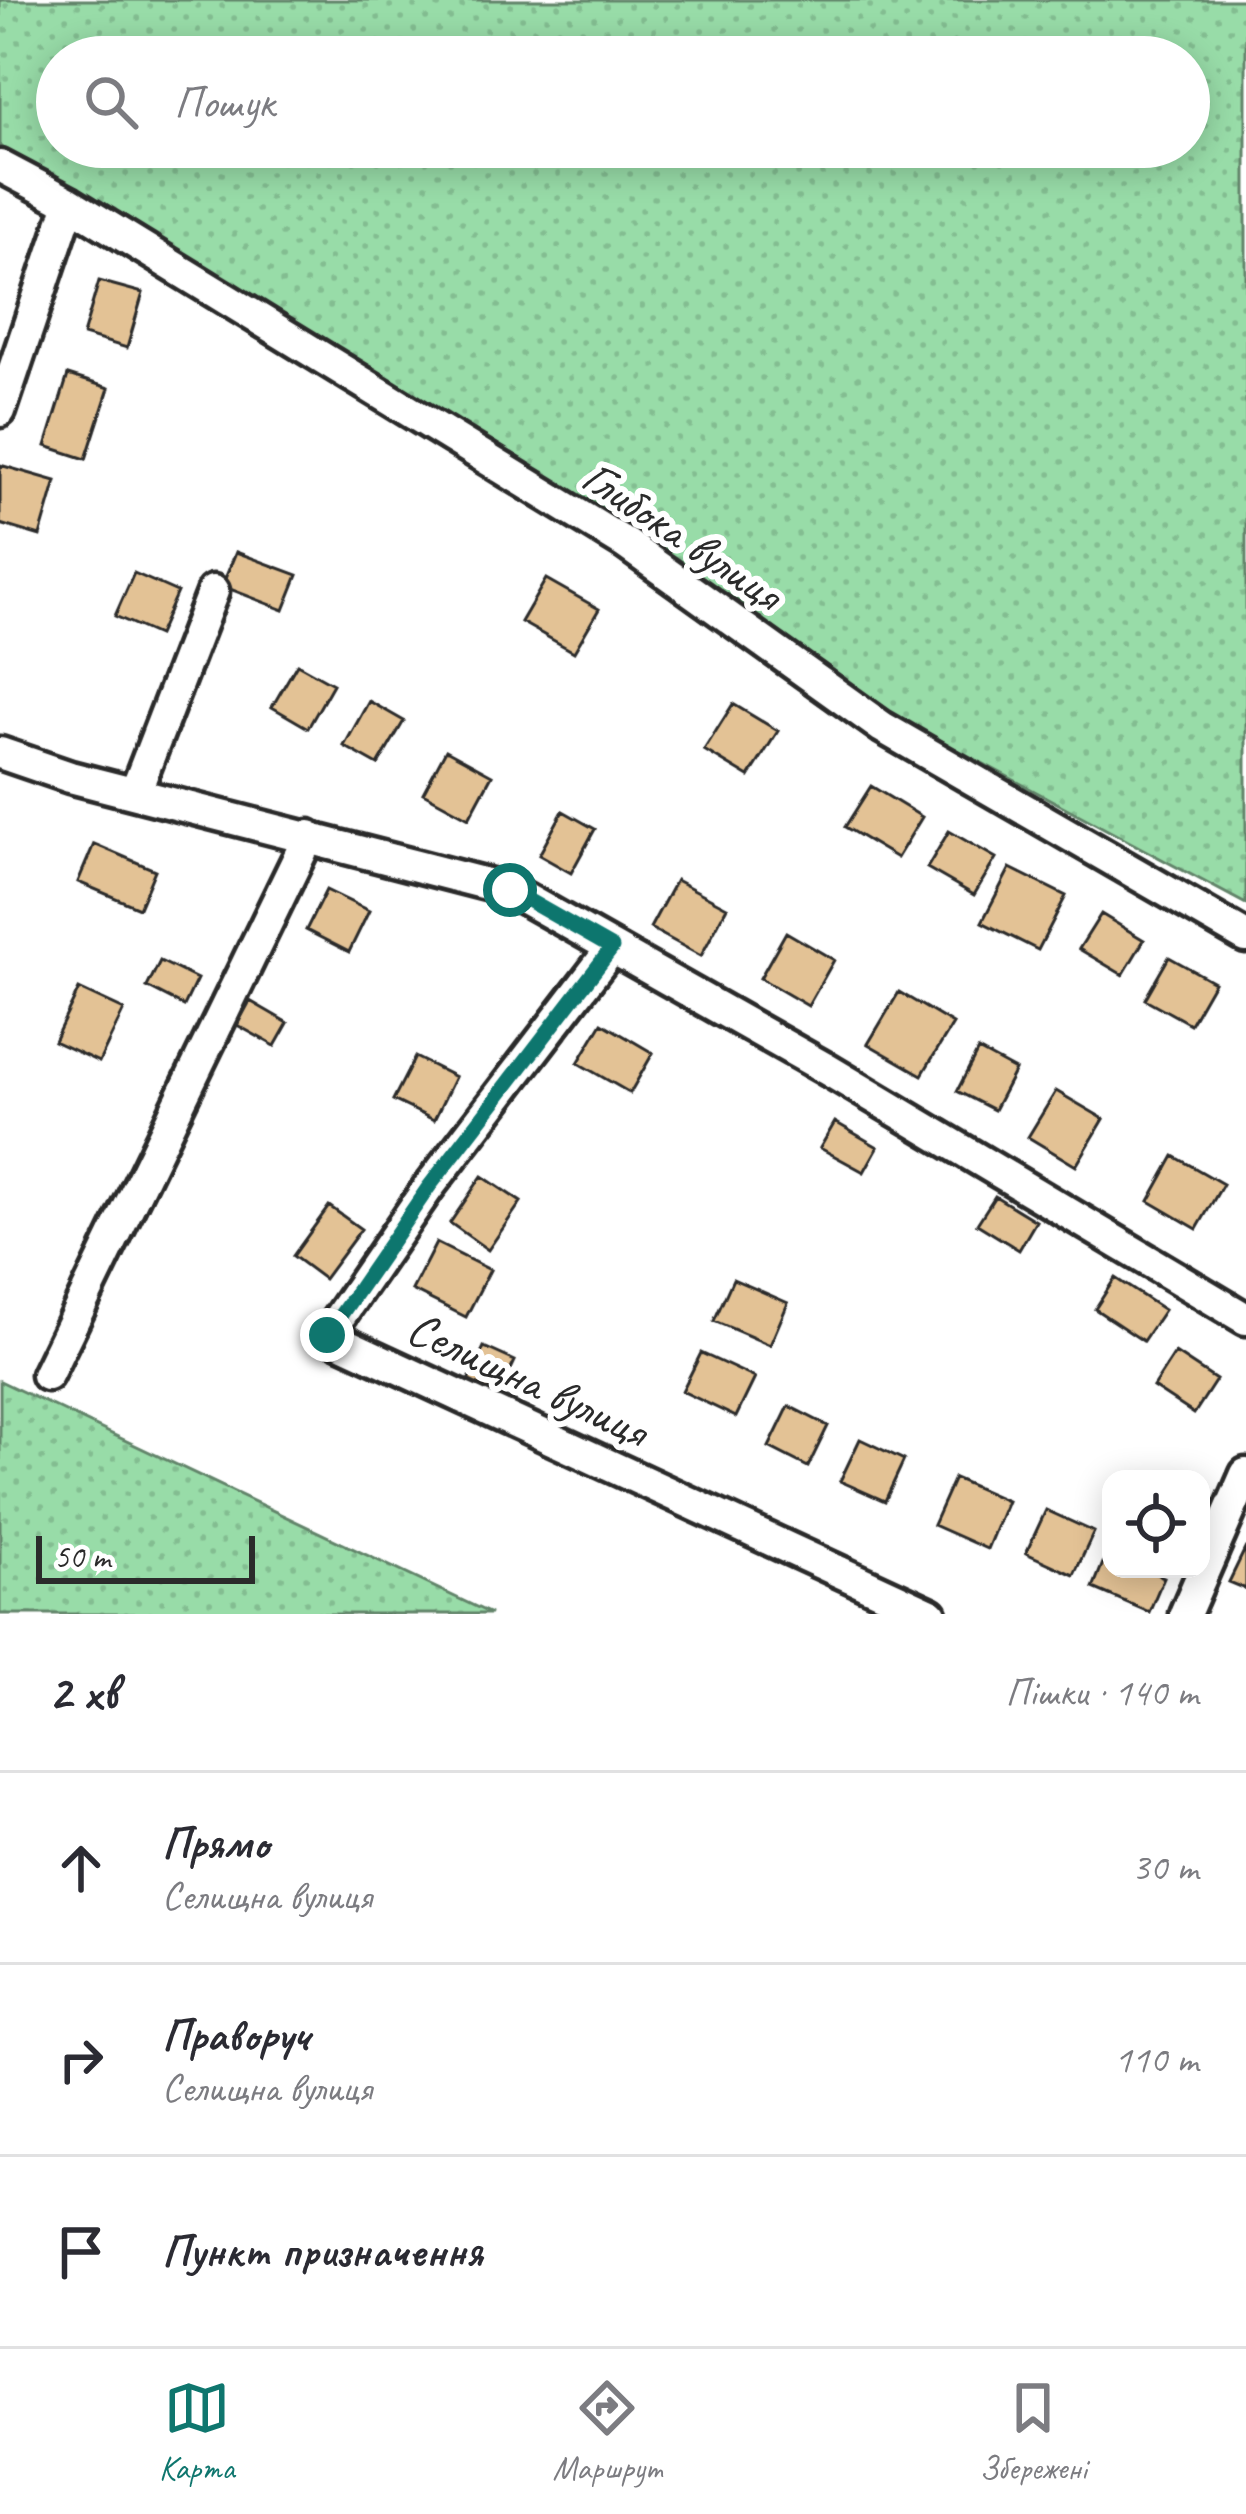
<!DOCTYPE html>
<html lang="uk">
<head>
<meta charset="utf-8">
<style>
	body { margin:0; font-family:Caveat,sans-serif; background:#f2f2f3; color:#2b2b33 }
	.controls { position:absolute; right:36px; bottom:36px; display:grid; overflow:hidden; border-radius:24px; box-shadow:0 6px 30px #0003 }
	.controls button { width:108px; height:108px; display:grid; place-items:center; padding:0; border:0; border-bottom:3px solid #e1e1e2; background:#fff; color:#2b2b33; font:60px sans-serif }
	.scale { position:absolute; left:36px; bottom:30px; width:219px; box-sizing:border-box; padding-left:12px; border:6px solid #2b2b2b; border-top:0; font-size:33px; line-height:42px; white-space:nowrap; color:#2b2b2b; -webkit-text-stroke:9px #fff; paint-order:stroke }
	.stop { position:absolute; width:36px; height:36px; margin:-27px; border:9px solid #0f766e; border-radius:50%; background:#fff }
	.stop.end { background:#0f766e; border-color:#fff; box-shadow:0 3px 12px #0008 }
	.list { margin:0; padding:0; list-style:none }
	h2 { display:flex; justify-content:space-between; align-items:center; height:156px; margin:0; padding:0 48px; font-size:51px }
	h2 small { font-size:39px; font-weight:400; color:#7c7c81 }
	.list li { display:grid; grid-template-columns:78px 1fr auto; gap:36px; align-items:center; box-sizing:border-box; height:192px; padding:0 48px; border-top:3px solid #e1e1e2 }
	.list b { display:block; font-size:45px; white-space:nowrap }
	.list p { margin:0; font-size:39px; white-space:nowrap; color:#7c7c81 }
	.list em { font-size:39px; font-style:normal; color:#7c7c81 }
	.icon { flex:none; width:66px; height:66px; fill:none; stroke:currentColor; stroke-width:2; stroke-linecap:round; stroke-linejoin:round }
	.map { position:relative; flex:none; width:1246px; height:1614px; overflow:hidden }
	.search { position:absolute; background:#fff; box-shadow:0 6px 30px #0003; left:36px; right:36px; top:36px; height:132px; display:flex; align-items:center; gap:30px; box-sizing:border-box; padding:0 42px; border-radius:66px; color:#7c7c81; font-size:45px }
	.sheet { height:732px; background:#fff }
	nav { display:flex; justify-content:space-around; align-items:center; box-sizing:border-box; height:168px; border-top:3px solid #e1e1e2; background:#fff; font-size:33px; color:#7c7c81 }
	nav a { display:grid; justify-items:center; gap:6px }
	nav .on { color:#0f766e }
	.map>svg:first-child { display:block }
	.green { fill:url(#green-dots); stroke:#62846a; stroke-width:3; fill-rule:evenodd }
	.building { fill:#e3c295; stroke:#2b2b2b; stroke-width:3 }
	.lines { fill:none; stroke-linecap:round; stroke-linejoin:round }
	.minor-casing { stroke:#2b2b2b; stroke-width:39 }
	.minor { stroke:#fff; stroke-width:30 }
	.route { stroke:#0f766e; stroke-width:15 }
	.labels { text-anchor:middle; stroke-width:12; stroke-linejoin:round; paint-order:stroke }
	.street-label { font-size:48px; fill:#2b2b2b; stroke:#fff }
</style>
</head>
<body>
<div class="map">
<svg width="1246" height="1614" viewBox="0 0 1246 1614">
	<defs>
		<pattern id="green-dots" width="8" height="8" patternUnits="userSpaceOnUse" patternTransform="scale(3)"><rect width="8" height="8" fill="#98dca8"/><path d="M2 2h.1M6 6h.1" fill="none" stroke="#83bd91" stroke-width="1.8" stroke-linecap="round"/></pattern>
	</defs>
	<rect width="100%" height="100%" fill="#fff"/>
	<filter id="ink" filterUnits="userSpaceOnUse"><feTurbulence type="fractalNoise" baseFrequency=".00833" numOctaves="2"/><feDisplacementMap in="SourceGraphic" scale="24" xChannelSelector="R" yChannelSelector="G"/><feConvolveMatrix kernelMatrix="1 2 1 2 8 2 1 2 1" color-interpolation-filters="sRGB"/></filter>
	<g filter="url(#ink)">
		<path class="green" d="M 0,0 L 1246,0 L 1246,904 L 898,718 L 521,463 L 0,156 ZM 57,57 L 1189,57 L 1189,147 L 57,147 Z
			M 0,1381 L 491,1614 L 0,1614 Z"/>
		<path class="building" d="M 99,281 L 143,293 L 127,348 L 83,335 Z
			M 68,375 L 109,388 L 86,459 L 46,446 Z
			M 0,465 L 56,481 L 40,536 L 0,524 Z
			M 236,552 L 298,575 L 284,610 L 222,586 Z
			M 134,573 L 177,592 L 158,635 L 115,616 Z
			M 546,579 L 599,609 L 574,652 L 521,622 Z
			M 297,664 L 333,684 L 308,728 L 272,707 Z
			M 369,701 L 404,721 L 378,765 L 344,746 Z
			M 733,704 L 778,731 L 749,777 L 704,750 Z
			M 446,750 L 492,775 L 469,818 L 423,793 Z
			M 871,786 L 922,817 L 897,858 L 845,827 Z
			M 563,811 L 595,829 L 571,873 L 539,855 Z
			M 949,831 L 996,858 L 974,895 L 927,868 Z
			M 94,844 L 155,870 L 139,908 L 78,882 Z
			M 1010,868 L 1066,896 L 1038,950 L 982,922 Z
			M 676,880 L 727,907 L 701,956 L 650,928 Z
			M 326,890 L 369,911 L 349,952 L 306,930 Z
			M 1101,914 L 1144,940 L 1123,975 L 1079,949 Z
			M 786,932 L 834,960 L 808,1006 L 760,978 Z
			M 1169,957 L 1214,982 L 1190,1024 L 1145,999 Z
			M 160,961 L 197,979 L 184,1006 L 147,987 Z
			M 79,989 L 124,1010 L 99,1062 L 54,1041 Z
			M 899,992 L 953,1024 L 922,1075 L 868,1044 Z
			M 250,1001 L 288,1023 L 275,1046 L 237,1025 Z
			M 602,1023 L 653,1053 L 630,1093 L 578,1063 Z
			M 978,1050 L 1015,1070 L 994,1110 L 957,1091 Z
			M 415,1057 L 455,1077 L 434,1120 L 393,1100 Z
			M 1056,1091 L 1104,1119 L 1076,1166 L 1028,1137 Z
			M 835,1122 L 878,1147 L 864,1172 L 820,1148 Z
			M 1174,1156 L 1223,1184 L 1197,1229 L 1149,1201 Z
			M 482,1176 L 521,1202 L 488,1250 L 450,1223 Z
			M 995,1196 L 1036,1221 L 1019,1250 L 977,1224 Z
			M 329,1206 L 361,1229 L 324,1279 L 293,1256 Z
			M 436,1243 L 490,1270 L 466,1317 L 412,1290 Z
			M 1115,1278 L 1164,1310 L 1143,1341 L 1095,1309 Z
			M 733,1279 L 788,1303 L 770,1345 L 714,1321 Z
			M 484,1347 L 515,1361 L 499,1395 L 468,1381 Z
			M 701,1353 L 755,1378 L 736,1417 L 682,1391 Z
			M 1175,1353 L 1216,1380 L 1194,1414 L 1153,1387 Z
			M 789,1406 L 828,1426 L 808,1467 L 769,1447 Z
			M 860,1439 L 904,1460 L 885,1501 L 840,1481 Z
			M 954,1478 L 1007,1501 L 987,1549 L 933,1525 Z
			M 1046,1510 L 1094,1532 L 1074,1575 L 1026,1553 Z
			M 1246,1547 L 1246,1589 L 1229,1582 Z
			M 1107,1553 L 1111,1555 L 1111,1569 L 1145,1569 L 1164,1577 L 1149,1612 L 1093,1588 Z"/>
		<g class="lines">
			<defs>
				<path id="minor" d="M 0,166 L 70,203 L 626,544 L 882,727 L 1246,937
					M 0,411 L 70,203
					M 0,753 L 70,777 L 510,890 L 823,1067 L 1246,1319
					M 135,793 L 213,591
					M 612,948 L 428,1188 L 327,1335 L 931,1614
					M 47,1375 L 309,836
					M 1185,1614 L 1246,1474"/>
			</defs>
			<use href="#minor" class="minor-casing"/>
			<use href="#minor" class="minor"/>
		</g>
	</g>
	<g class="lines" filter="url(#ink)">
		<path class="route" d="M 327,1335 L 428,1188 L 612,948 L 510,890"/>
	</g>
	<g class="labels">
		<g class="street-label">
			<text transform="translate(683 534) rotate(34)" y="17">Глибока вулиця</text>
			<text transform="translate(528 1378) rotate(25)" y="17">Селищна вулиця</text>
		</g>
	</g>
</svg>
<div class="controls">
<button><svg class="icon" aria-label="locate" viewBox="0 0 24 24"><circle cx="12" cy="12" r="6"/><path d="M12 2v4M12 18v4M2 12h4M18 12h4"/></svg></button>
</div>
<div class="scale">50 m</div>
<div class="stop" style="left:510px;top:890px"></div>
<div class="stop end" style="left:327px;top:1335px"></div>
<div class="search"><svg class="icon" aria-label="search" viewBox="0 0 24 24"><circle cx="10" cy="10" r="6"/><path d="M15 15l6 6"/></svg>Пошук</div>
</div>
<section class="sheet">
<h2>2 хв<small>Пішки · 140 m</small></h2>
<ul class="list">
<li><svg class="icon" aria-label="ahead" viewBox="0 0 24 24"><path d="M12 20V5M6 11l6-6 6 6"/></svg><div><b>Прямо</b><p>Селищна вулиця</p></div><em>30 m</em></li>
<li><svg class="icon" aria-label="right" viewBox="0 0 24 24"><path d="M7 20v-9h11M14 6l5 5-5 5"/></svg><div><b>Праворуч</b><p>Селищна вулиця</p></div><em>110 m</em></li>
<li><svg class="icon" aria-label="arrive" viewBox="0 0 24 24"><path d="M6 21V4h12l-3 4 3 4H6"/></svg><div><b>Пункт призначення</b></div></li>
</ul>
</section>
<nav>
<a class="on"><svg class="icon" aria-label="map" viewBox="0 0 24 24"><path d="M3 6l6-2 6 2 6-2v14l-6 2-6-2-6 2zM9 4v14M15 6v14"/></svg>Карта</a>
<a><svg class="icon" aria-label="directions" viewBox="0 0 24 24"><path d="M12 3l9 9-9 9-9-9zM9 14v-3h6M13 9l2 2-2 2"/></svg>Маршрут</a>
<a><svg class="icon" aria-label="saved" viewBox="0 0 24 24"><path d="M7 4h10v16l-5-4-5 4z"/></svg>Збережені</a>
</nav>
</body>
</html>
